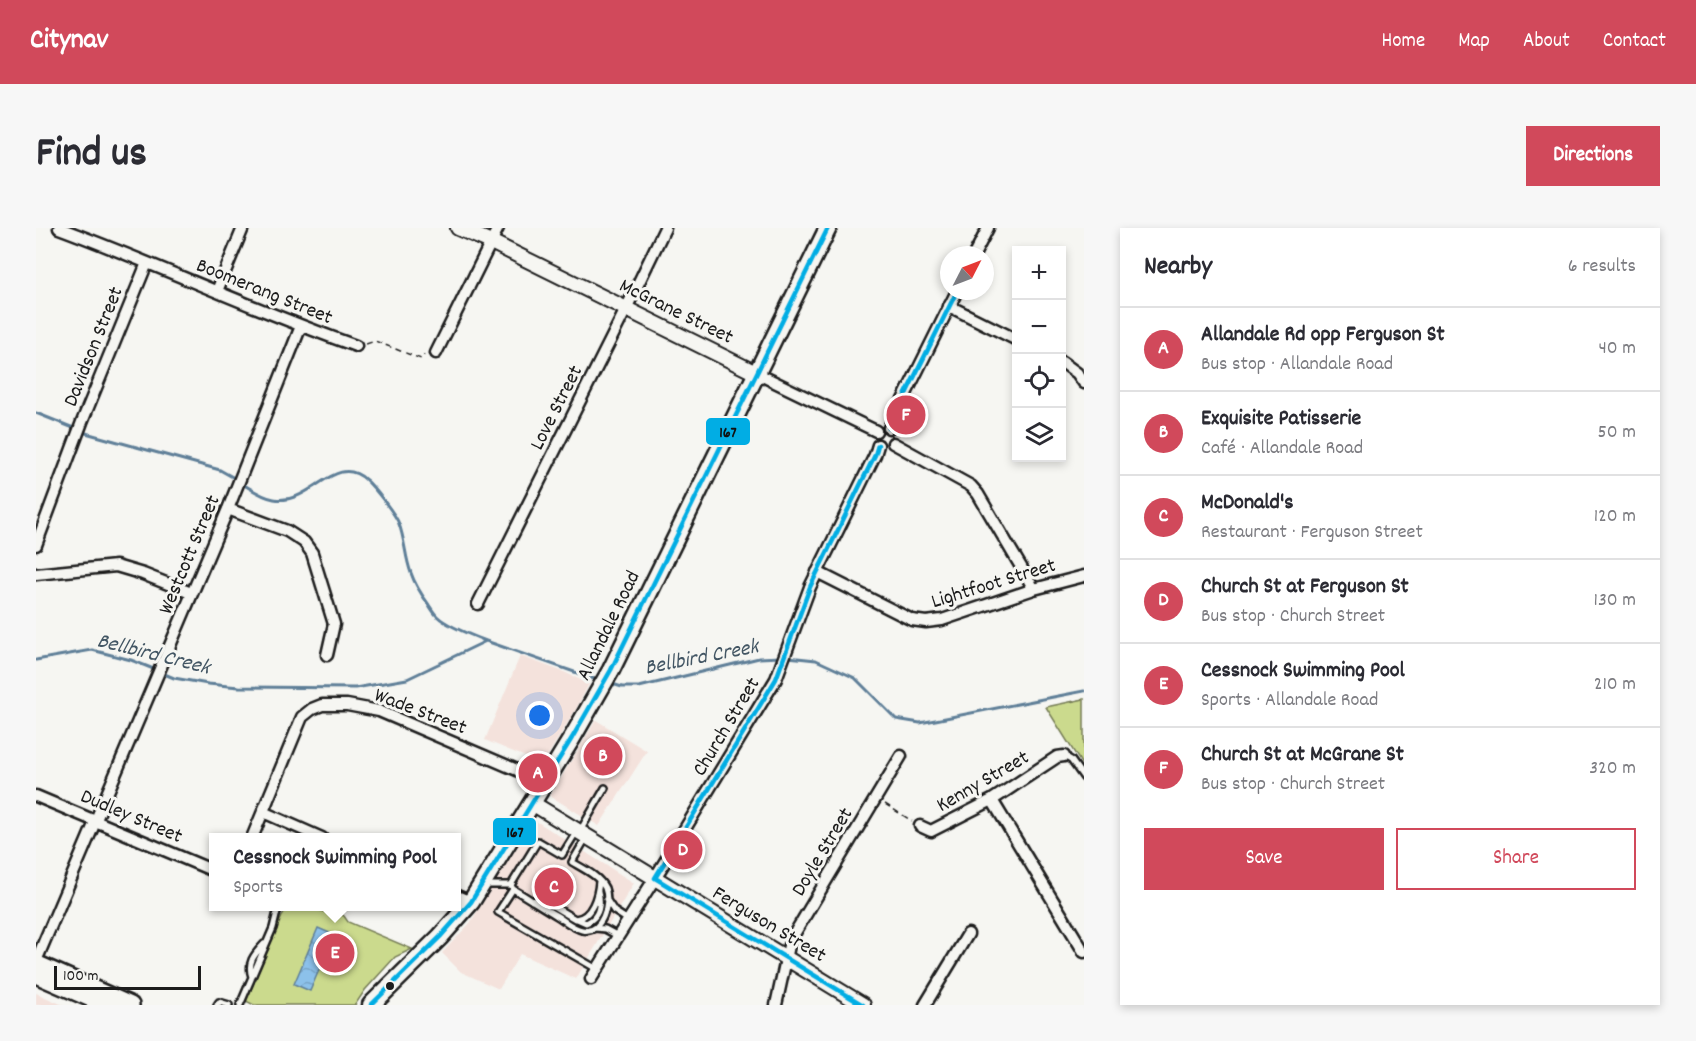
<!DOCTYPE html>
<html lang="en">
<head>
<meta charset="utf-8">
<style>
	body { margin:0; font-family:Dekko,sans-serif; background:#f7f7f7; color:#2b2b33 }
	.controls { position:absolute; right:18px; top:18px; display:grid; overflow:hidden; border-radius:0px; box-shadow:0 3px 9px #0003 }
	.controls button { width:54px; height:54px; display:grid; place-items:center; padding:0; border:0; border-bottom:2px solid #e1e1e2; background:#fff; color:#2b2b33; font:30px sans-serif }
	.compass { position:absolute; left:904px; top:18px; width:54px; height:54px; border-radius:50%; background:#fff; box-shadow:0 3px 9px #0003; rotate:48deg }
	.scale { position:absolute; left:18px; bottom:15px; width:147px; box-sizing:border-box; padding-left:6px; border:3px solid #1c1c1c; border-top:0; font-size:16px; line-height:21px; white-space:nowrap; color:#1c1c1c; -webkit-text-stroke:4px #f6f6f2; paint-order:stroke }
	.you { position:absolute; left:504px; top:488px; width:21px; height:21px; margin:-15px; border:4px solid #fff; border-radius:50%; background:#1a73e8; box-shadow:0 0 0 9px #1a73e833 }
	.badge { display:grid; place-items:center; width:39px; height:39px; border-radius:50%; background:#d1495b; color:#fff; font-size:20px; font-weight:700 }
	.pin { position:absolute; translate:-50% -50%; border:3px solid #fff; box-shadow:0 2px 6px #0006 }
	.popup { position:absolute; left:173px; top:605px; width:252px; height:78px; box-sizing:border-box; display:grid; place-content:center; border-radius:0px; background:#fff; filter:drop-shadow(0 2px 4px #0005); font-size:20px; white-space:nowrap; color:#7c7c81 }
	.popup b { font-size:22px; color:#2b2b33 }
	.popup::after { content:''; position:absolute; left:50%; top:100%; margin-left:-12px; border:12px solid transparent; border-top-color:#fff }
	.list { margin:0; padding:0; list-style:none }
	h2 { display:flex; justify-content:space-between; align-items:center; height:78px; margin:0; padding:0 24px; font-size:26px }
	h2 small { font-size:20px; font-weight:400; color:#7c7c81 }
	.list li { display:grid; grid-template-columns:39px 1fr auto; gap:18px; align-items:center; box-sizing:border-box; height:84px; padding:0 24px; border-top:2px solid #e1e1e2 }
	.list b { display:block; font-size:22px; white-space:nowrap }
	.list p { margin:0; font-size:20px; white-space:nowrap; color:#7c7c81 }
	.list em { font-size:20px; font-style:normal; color:#7c7c81 }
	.actions { display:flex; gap:12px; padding:18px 24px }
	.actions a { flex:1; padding:14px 0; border:2px solid #d1495b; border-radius:0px; text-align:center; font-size:21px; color:#d1495b }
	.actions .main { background:#d1495b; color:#fff }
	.icon { flex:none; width:33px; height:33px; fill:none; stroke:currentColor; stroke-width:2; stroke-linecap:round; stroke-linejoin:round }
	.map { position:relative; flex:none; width:1048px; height:777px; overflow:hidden; border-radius:0px }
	header { display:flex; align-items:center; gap:36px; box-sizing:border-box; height:84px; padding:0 30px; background:#d1495b; color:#fff }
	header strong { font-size:28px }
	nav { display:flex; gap:33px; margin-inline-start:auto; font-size:21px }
	.intro { display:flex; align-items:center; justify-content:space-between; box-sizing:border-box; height:144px; padding:0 36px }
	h1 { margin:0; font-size:42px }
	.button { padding:15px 27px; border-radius:0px; background:#d1495b; color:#fff; font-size:21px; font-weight:700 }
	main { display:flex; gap:36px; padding:0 36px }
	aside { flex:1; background:#fff; border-radius:0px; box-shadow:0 3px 9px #0003 }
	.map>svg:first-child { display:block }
	.built { fill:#f4e2dc }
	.green { fill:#cbda8d; stroke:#747b54; stroke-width:1.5 }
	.water { fill:url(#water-waves); stroke:#5f7f98; stroke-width:1.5 }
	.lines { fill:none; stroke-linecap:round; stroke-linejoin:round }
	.stream { stroke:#5f7f98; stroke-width:3 }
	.service-casing { stroke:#1c1c1c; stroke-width:10 }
	.minor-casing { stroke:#1c1c1c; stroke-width:15 }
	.tertiary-casing { stroke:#1c1c1c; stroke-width:18 }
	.secondary-casing { stroke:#1c1c1c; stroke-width:20 }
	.primary-casing { stroke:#1c1c1c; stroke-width:21 }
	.path { stroke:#1c1c1c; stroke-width:1.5; stroke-dasharray:6 4.5; stroke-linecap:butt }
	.service { stroke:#f6f6f2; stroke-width:5 }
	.minor { stroke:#f6f6f2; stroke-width:10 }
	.tertiary { stroke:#f6f6f2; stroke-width:14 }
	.secondary { stroke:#f6f6f2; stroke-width:15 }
	.primary { stroke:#f6f6f2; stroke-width:16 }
	.bus-1-casing { stroke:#f6f6f2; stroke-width:9 }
	.bus-1 { stroke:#01ade4; stroke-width:4.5 }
	.bus-dot { fill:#1c1c1c; stroke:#f6f6f2; stroke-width:2 }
	.labels { text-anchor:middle; stroke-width:6; stroke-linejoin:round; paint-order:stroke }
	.street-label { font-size:21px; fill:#1c1c1c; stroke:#f6f6f2 }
	.water-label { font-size:22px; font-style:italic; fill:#435664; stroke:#f6f6f2 }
	.line-badge { stroke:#f6f6f2; stroke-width:2 }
	.pale-badge-label { font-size:16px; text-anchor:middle; font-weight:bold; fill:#111 }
</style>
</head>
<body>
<header>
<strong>Citynav</strong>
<nav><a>Home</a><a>Map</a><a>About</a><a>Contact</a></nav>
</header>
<div class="intro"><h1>Find us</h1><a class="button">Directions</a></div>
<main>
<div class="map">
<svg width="1048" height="777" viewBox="0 0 1048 777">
	<defs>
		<pattern id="water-waves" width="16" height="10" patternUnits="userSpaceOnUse" patternTransform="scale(1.5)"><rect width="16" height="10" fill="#8cc1ea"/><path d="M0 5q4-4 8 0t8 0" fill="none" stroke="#78a5c8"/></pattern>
	</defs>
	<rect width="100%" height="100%" fill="#f6f6f2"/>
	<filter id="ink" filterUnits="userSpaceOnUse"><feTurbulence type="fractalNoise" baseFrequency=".0167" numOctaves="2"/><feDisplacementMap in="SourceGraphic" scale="12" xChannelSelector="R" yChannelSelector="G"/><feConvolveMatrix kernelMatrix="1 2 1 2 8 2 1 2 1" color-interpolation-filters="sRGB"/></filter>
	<g filter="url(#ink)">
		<path class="built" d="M 484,428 L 528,444 L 553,456 L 540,481 L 512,527 L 504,535 L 449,512 Z
			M 560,492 L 611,523 L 563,598 L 514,568 Z
			M 500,593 L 598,655 L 540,751 L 484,726 L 463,761 L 425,744 L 406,725 L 434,695 L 488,608 Z
			M 0,765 L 27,777 L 0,777 Z"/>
		<path class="green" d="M 1048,471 L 1048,540 L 1010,479 Z
			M 250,679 L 276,679 L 291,685 L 299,683 L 308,688 L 312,694 L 376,721 L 359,729 L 329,762 L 319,777 L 218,777 L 210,773 Z"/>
		<path class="water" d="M 282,700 L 298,707 L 274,763 L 258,756 Z"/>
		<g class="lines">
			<path class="stream" d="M 0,185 L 40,201
				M 46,204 L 184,242 L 200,251
				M 205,255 C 215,261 226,269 238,271 C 275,278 299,223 330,252 C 337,258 360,287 363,296 C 369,312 369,329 375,345 C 379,357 385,366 393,377 C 395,380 398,385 401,388 C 411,398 437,408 450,413
				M 752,429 L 780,432 L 819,450 L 860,491 L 884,495 L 1048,463
				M 0,432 L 56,422 L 95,432 L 120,442
				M 126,445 L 138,450 L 172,456 L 203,459 L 319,460 L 371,451 L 450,413 L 564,453
				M 573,455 L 586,459 L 603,459 L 723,430 L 745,429"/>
			<defs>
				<path id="service" d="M 1028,528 L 1035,532 L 1048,550
					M 541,603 L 526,627 L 502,613 L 475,657 L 477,661 C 492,670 506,679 521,688 C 529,693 537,700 546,702 C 566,707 575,675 569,660 C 563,648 548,641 536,634 L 550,610
					M 544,603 L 569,560
					M 450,657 L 475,657
					M 477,661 L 462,684 L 561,741
					M 570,671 L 578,683 L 592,692
					M 496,673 L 505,671 L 539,691 C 556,690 562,667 563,653
					M 541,691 L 550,695 C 564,689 565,676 562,663
					M 559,700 L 569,701 L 582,708
					M 216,749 C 211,734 218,727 228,716
					M 181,777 L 183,774 L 193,777
					M 204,777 L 237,700 L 242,680"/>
				<path id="minor" d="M 23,0 C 123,37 220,83 320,118
					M 938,27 L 952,0
					M 181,63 L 207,0
					M 913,78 L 981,112
					M 400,125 L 462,0
					M 1026,134 L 1041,145 L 1048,155
					M 720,145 L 840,203
					M 853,200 L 921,63
					M 857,215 L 935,258 L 942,266 L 998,361
					M 192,281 L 251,303 L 268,314 L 276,325 L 298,396 L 291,427
					M 0,317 L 46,194 L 111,35
					M 781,344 L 876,392 L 890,394 L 906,392 L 998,361 L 1048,348
					M 0,346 L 80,338 L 107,346 L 155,365
					M 442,376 L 590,81 L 629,0
					M 0,568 L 178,643
					M 956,572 L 1048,724
					M 227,584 L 286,610
					M 884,598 L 895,603 L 956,572 L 1021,529 L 1028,528
					M 216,610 L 266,489 L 276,481 L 286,477 L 311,477 L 343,483 L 488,545
					M 421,668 L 435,674
					M 0,733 L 192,281 L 265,98
					M 555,751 L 619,650 L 740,451 L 774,359 L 839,227 L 842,217
					M 740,777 L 754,713 L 865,528
					M 889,777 L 932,706"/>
				<path id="tertiary" d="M 422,0 L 455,14 L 720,145
					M 496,575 L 827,777"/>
				<path id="secondary" d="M 0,735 L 95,777
					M 0,747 L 69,777"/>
				<path id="primary" d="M 335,777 L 404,709 L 435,674 L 536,510 L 575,442 L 792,0"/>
			</defs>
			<use href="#service" class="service-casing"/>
			<use href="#minor" class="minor-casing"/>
			<use href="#tertiary" class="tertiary-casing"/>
			<use href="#secondary" class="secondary-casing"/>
			<use href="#primary" class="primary-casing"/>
			<path class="path" d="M 330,116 L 339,113 L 385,131 L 388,127
				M 493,536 L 494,534 L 501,539
				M 849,576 L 876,593"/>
			<use href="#service" class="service"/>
			<use href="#minor" class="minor"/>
			<use href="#tertiary" class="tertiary"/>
			<use href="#secondary" class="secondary"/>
			<use href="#primary" class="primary"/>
			<defs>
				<path id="bus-1" d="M 853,200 L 921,63
					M 335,777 L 404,709 L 435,674 L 536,510 L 575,442 L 792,0
					M 827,777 L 619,650 L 740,451 L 774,359 L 839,227 L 842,217"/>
			</defs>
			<use href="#bus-1" class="bus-1-casing"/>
			<use href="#bus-1" class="bus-1"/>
		</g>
	</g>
	<circle class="bus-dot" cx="354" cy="758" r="5"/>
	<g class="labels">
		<g class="street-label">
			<text transform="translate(229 62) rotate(22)" y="7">Boomerang Street</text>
			<text transform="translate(641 82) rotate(26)" y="7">McGrane Street</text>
			<text transform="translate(56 118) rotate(-68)" y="7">Davidson Street</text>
			<text transform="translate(519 179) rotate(-63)" y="7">Love Street</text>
			<text transform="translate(152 326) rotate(-67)" y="7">Westcott Street</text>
			<text transform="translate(957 354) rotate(-17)" y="7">Lightfoot Street</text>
			<text transform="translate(571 397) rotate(-64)" y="7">Allandale Road</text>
			<text transform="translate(385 482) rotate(21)" y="7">Wade Street</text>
			<text transform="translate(689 498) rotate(-59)" y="7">Church Street</text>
			<text transform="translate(946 552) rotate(-30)" y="7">Kenny Street</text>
			<text transform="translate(96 587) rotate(23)" y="7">Dudley Street</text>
			<text transform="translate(785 623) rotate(-59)" y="7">Doyle Street</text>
			<text transform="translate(734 695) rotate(31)" y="7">Ferguson Street</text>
		</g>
		<g class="water-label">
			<text transform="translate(118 424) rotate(14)" y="8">Bellbird Creek</text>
			<text transform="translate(665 427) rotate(-11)" y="8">Bellbird Creek</text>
		</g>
	</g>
	<g class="line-badge">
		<rect x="669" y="189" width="46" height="29" rx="6" fill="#01ade4"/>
		<rect x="456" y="589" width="45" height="29" rx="6" fill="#01ade4"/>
	</g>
	<g class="pale-badge-label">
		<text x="692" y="209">167</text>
		<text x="479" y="609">167</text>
	</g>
</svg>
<div class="controls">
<button>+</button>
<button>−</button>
<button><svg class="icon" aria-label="locate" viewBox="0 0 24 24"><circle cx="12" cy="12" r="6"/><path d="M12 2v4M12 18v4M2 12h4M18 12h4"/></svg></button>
<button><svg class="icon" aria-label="layers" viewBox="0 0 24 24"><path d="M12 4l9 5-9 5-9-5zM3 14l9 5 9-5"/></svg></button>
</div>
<svg class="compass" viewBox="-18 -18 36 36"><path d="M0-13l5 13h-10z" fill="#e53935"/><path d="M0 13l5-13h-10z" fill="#7c7c81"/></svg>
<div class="scale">100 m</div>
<div class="you"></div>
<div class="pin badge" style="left:502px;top:545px">A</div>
<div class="pin badge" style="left:567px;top:528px">B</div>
<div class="pin badge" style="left:518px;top:659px">C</div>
<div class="pin badge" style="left:647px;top:622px">D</div>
<div class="pin badge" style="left:299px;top:725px">E</div>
<div class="popup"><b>Cessnock Swimming Pool</b>Sports</div>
<div class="pin badge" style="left:870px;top:187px">F</div>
</div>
<aside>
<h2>Nearby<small>6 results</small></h2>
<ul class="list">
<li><span class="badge">A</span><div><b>Allandale Rd opp Ferguson St</b><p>Bus stop · Allandale Road</p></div><em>40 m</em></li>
<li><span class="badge">B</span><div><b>Exquisite Patisserie</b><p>Café · Allandale Road</p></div><em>50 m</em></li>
<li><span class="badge">C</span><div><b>McDonald's</b><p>Restaurant · Ferguson Street</p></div><em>120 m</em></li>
<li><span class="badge">D</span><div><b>Church St at Ferguson St</b><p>Bus stop · Church Street</p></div><em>130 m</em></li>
<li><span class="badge">E</span><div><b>Cessnock Swimming Pool</b><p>Sports · Allandale Road</p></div><em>210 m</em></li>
<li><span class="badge">F</span><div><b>Church St at McGrane St</b><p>Bus stop · Church Street</p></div><em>320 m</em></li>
</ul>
<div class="actions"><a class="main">Save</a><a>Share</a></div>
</aside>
</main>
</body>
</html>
